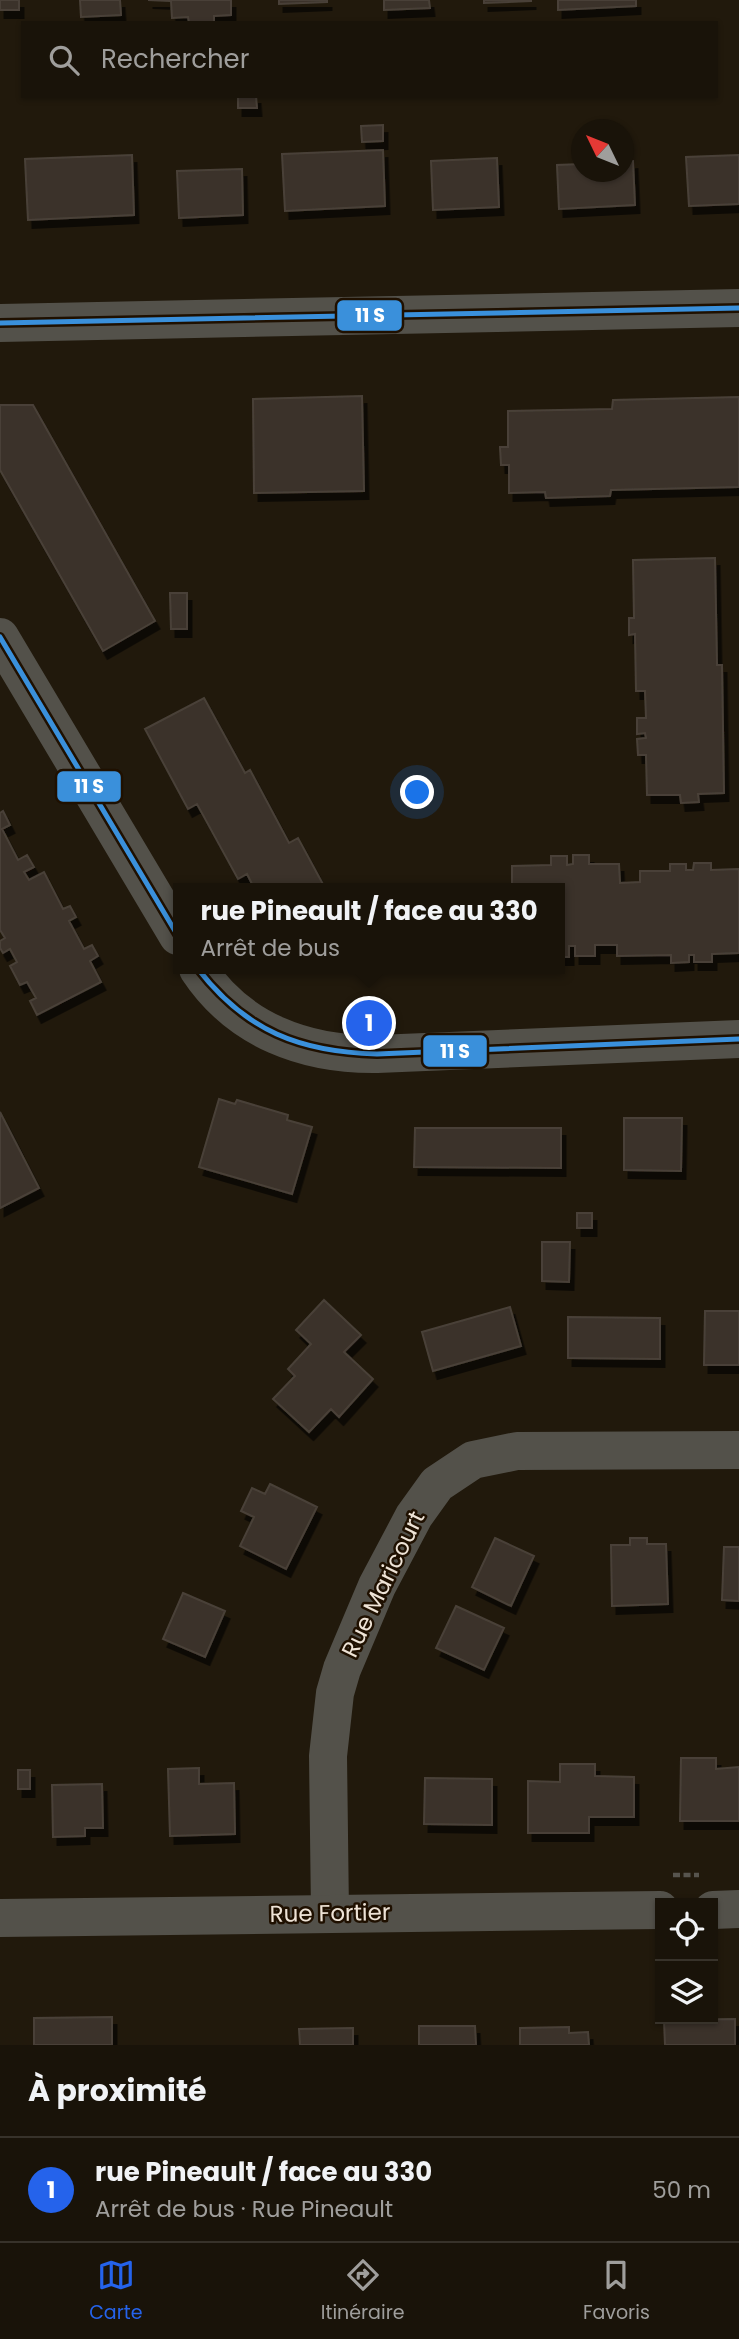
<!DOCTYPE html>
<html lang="fr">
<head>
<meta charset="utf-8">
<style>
	body { margin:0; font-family:Poppins,sans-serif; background:#262017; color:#f1f3f6 }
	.controls { position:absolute; right:21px; bottom:21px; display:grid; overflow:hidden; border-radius:0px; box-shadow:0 2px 5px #0004 }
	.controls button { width:63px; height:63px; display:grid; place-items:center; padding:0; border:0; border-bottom:2px solid #37322a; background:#191309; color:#f1f3f6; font:35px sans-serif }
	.compass { position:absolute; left:571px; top:119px; width:63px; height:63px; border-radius:50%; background:#191309; box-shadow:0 2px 5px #0004; rotate:313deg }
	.you { position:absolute; left:418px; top:793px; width:24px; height:24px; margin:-18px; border:5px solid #fff; border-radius:50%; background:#1a73e8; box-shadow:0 0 0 10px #1a73e833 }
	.badge { display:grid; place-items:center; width:46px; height:46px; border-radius:50%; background:#2563eb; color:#fff; font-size:23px; font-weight:700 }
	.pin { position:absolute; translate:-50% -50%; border:4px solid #fff; box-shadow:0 2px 7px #0006 }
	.popup { position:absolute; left:173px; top:883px; width:392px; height:91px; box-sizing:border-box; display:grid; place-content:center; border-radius:0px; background:#191309; filter:drop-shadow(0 2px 5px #0005); font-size:23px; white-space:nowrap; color:#9f9e9c }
	.popup b { font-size:26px; color:#f1f3f6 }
	.popup::after { content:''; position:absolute; left:50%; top:100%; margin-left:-14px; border:14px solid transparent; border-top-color:#191309 }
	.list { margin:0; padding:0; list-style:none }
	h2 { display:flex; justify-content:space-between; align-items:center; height:91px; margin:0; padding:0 28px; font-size:30px }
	h2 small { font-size:23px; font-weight:400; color:#9f9e9c }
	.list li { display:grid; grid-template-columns:46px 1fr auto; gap:21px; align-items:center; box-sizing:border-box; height:105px; padding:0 28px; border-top:2px solid #37322a }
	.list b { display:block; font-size:26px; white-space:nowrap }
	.list p { margin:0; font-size:23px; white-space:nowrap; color:#9f9e9c }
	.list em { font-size:23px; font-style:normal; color:#9f9e9c }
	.icon { flex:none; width:38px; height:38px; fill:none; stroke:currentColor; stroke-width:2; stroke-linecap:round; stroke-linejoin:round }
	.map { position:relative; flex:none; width:739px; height:2045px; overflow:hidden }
	.search { position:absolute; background:#191309; box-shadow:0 2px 5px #0004; left:21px; right:21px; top:21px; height:77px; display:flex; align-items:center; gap:18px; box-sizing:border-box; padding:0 24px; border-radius:0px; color:#9f9e9c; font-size:26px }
	.sheet { height:196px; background:#191309 }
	nav { display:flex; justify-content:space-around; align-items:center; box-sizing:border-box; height:98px; border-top:2px solid #37322a; background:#191309; font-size:19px; color:#9f9e9c }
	nav a { display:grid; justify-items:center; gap:4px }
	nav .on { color:#2563eb }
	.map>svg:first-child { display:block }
	.building { fill:#3b322a; stroke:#494138; stroke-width:2; filter:url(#shadow) }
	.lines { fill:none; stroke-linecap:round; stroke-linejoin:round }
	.path { stroke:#57544e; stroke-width:4.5; stroke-dasharray:7 3.5; stroke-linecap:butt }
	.minor { stroke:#53514a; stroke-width:38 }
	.tertiary { stroke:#53514a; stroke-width:38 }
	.bus-1-casing { stroke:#1f1000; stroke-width:10 }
	.bus-1 { stroke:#3a90db; stroke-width:5 }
	.labels { text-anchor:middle; stroke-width:5; stroke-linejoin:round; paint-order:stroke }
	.street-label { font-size:23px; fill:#eee3d6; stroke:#1f1000 }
	.line-badge { stroke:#1f1000; stroke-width:2.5 }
	.badge-label { font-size:19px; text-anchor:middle; font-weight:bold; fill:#fff }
</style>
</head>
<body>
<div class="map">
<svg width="739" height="2045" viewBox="0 0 739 2045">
	<defs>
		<filter id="shadow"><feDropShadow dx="4.5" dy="8" stdDeviation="0" flood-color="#0009"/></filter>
	</defs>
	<rect width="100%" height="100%" fill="#21190c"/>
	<path class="building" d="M 0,0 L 19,0 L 19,10 L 0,10 Z
		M 80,0 L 120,0 L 121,15 L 81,17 Z
		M 148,0 L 231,0 L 231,15 L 214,16 L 214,23 L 189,23 L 188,17 L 172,18 L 171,1 Z
		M 279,0 L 327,0 L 327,2 L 279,4 Z
		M 384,0 L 429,0 L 430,8 L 384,10 Z
		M 484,0 L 531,0 L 531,1 L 484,3 Z
		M 558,0 L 636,0 L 636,6 L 558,10 Z
		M 238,96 L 256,96 L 257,108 L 238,108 Z
		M 383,125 L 383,141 L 362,142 L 361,126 Z
		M 383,150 L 385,206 L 285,211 L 282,154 Z
		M 132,155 L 134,215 L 28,220 L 25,159 Z
		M 739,155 L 739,204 L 689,206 L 686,157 Z
		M 497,158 L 499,207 L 433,210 L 431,161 Z
		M 633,161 L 635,205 L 559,209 L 557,165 L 582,164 L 582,172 L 624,172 L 624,162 Z
		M 242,169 L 243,215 L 179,218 L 177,171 Z
		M 362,396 L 364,491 L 254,493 L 253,399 Z
		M 739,397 L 739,487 L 611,490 L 610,496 L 546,498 L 545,492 L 509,493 L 509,465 L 501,465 L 500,447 L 508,447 L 508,411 L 612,409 L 613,400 Z
		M 0,405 L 33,405 L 155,621 L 103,651 L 0,470 Z
		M 715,558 L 717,665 L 722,665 L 724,793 L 698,794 L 699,802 L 681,803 L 680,795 L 647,795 L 646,755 L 638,755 L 637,739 L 646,738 L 645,733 L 637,734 L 637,718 L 646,718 L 645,691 L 636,691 L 635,634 L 629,635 L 629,618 L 634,618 L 633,560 Z
		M 170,593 L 187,593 L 187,629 L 171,629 Z
		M 204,698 L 245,773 L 250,770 L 289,843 L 298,838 L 325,888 L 254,888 L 247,874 L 238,879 L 197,804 L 188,809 L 145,729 Z
		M 3,811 L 10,825 L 2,829 L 18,860 L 27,855 L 34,867 L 24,872 L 29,880 L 44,872 L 63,909 L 70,906 L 76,917 L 69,921 L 84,949 L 92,945 L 98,956 L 90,961 L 101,982 L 37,1015 L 30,1001 L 36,998 L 27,982 L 20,985 L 10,966 L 17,962 L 10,949 L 3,953 L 0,948 L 0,941 L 5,938 L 0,930 L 0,813 Z
		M 573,855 L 589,855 L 589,864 L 619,864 L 620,883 L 640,882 L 640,871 L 670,871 L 670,864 L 686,864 L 686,870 L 693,870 L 694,863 L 711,863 L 711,870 L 739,869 L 739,953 L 712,954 L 712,962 L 694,962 L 694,955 L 689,955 L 689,962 L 671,963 L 671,955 L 617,956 L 617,945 L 595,945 L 595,956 L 575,956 L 575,946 L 569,946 L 569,957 L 560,957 L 560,888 L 512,888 L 512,866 L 551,865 L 551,856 L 567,856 L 567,865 L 573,864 Z
		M 219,1099 L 235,1104 L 237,1100 L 288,1115 L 287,1120 L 312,1127 L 292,1194 L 199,1167 Z
		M 0,1112 L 39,1188 L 0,1208 Z
		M 624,1118 L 682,1118 L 681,1171 L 624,1170 Z
		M 415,1128 L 561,1128 L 561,1168 L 414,1167 Z
		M 577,1213 L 592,1213 L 592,1228 L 577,1228 Z
		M 542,1242 L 570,1242 L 569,1282 L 542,1281 Z
		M 324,1300 L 361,1335 L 344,1352 L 373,1379 L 339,1417 L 331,1409 L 309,1432 L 273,1399 L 295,1376 L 288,1369 L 311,1344 L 296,1330 Z
		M 510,1307 L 521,1346 L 433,1371 L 422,1332 Z
		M 705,1311 L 739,1311 L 739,1365 L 704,1365 Z
		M 568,1317 L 660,1318 L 660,1359 L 568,1358 Z
		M 270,1484 L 317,1507 L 286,1569 L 240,1546 L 254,1517 L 241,1511 L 252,1488 L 265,1494 Z
		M 495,1538 L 534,1556 L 511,1606 L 472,1587 Z
		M 630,1538 L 647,1538 L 647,1544 L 666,1544 L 668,1604 L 612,1606 L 611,1545 L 630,1545 Z
		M 724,1547 L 739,1547 L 739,1601 L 722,1600 Z
		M 183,1593 L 225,1611 L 205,1657 L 163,1639 Z
		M 456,1606 L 504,1628 L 484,1670 L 436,1648 Z
		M 681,1758 L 716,1758 L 716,1769 L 739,1767 L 739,1821 L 680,1821 Z
		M 560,1764 L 595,1764 L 595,1776 L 634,1777 L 634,1817 L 589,1817 L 589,1833 L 528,1833 L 528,1781 L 560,1782 Z
		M 199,1768 L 199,1784 L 234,1783 L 235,1834 L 170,1836 L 168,1769 Z
		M 18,1770 L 30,1770 L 30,1789 L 18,1789 Z
		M 425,1778 L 492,1779 L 492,1825 L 424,1824 Z
		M 102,1784 L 103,1828 L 85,1828 L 85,1836 L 53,1837 L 52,1785 Z
		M 112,2017 L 112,2045 L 34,2045 L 34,2018 Z
		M 735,2019 L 735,2045 L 665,2045 L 664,2020 Z
		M 419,2026 L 475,2026 L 476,2045 L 419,2045 Z
		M 569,2027 L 569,2033 L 588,2032 L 589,2045 L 520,2045 L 520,2028 Z
		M 353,2028 L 353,2045 L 300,2045 L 299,2029 Z"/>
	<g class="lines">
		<path class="path" d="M 673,1875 L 699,1875"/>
		<path class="minor" d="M 0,323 L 739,308
			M 0,637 L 178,936
			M 198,969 C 239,1031 306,1055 377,1054 L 739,1039
			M 330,1913 L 328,1756 L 335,1693 L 342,1669 L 377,1586 L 414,1516 L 437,1484 L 473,1460 L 517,1451 L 739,1450"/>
		<path class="tertiary" d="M 713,1910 L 739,1909
			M 0,1918 L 660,1910"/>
		<defs>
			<path id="bus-1" d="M 0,323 L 739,308
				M 0,637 L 178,936
				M 198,969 C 246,1031 300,1052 377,1054 L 739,1039"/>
		</defs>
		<use href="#bus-1" class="bus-1-casing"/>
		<use href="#bus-1" class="bus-1"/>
	</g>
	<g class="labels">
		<g class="street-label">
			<text transform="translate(383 1584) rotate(-64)" y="8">Rue Maricourt</text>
			<text transform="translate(330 1913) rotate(-1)" y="8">Rue Fortier</text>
		</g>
	</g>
	<g class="line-badge">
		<rect x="336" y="299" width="67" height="33" rx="7" fill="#3a90db"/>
		<rect x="56" y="770" width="66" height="33" rx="7" fill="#3a90db"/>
		<rect x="422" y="1034" width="66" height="34" rx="7" fill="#3a90db"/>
	</g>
	<g class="badge-label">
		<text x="370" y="322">11 S</text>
		<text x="89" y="793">11 S</text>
		<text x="455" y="1058">11 S</text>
	</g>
</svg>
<div class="controls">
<button><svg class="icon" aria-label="locate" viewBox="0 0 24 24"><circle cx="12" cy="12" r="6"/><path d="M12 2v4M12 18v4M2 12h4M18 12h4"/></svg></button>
<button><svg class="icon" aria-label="layers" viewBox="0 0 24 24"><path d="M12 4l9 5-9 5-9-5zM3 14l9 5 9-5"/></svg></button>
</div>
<svg class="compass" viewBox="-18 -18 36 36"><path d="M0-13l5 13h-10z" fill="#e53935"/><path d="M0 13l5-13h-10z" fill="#9f9e9c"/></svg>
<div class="you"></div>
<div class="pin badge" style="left:369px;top:1023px">1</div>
<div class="popup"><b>rue Pineault / face au 330</b>Arrêt de bus</div>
<div class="search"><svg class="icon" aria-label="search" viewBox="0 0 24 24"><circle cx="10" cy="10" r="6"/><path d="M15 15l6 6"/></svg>Rechercher</div>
</div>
<section class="sheet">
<h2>À proximité<small></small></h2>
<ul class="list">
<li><span class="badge">1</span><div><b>rue Pineault / face au 330</b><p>Arrêt de bus · Rue Pineault</p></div><em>50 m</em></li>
</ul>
</section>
<nav>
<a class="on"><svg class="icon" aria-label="map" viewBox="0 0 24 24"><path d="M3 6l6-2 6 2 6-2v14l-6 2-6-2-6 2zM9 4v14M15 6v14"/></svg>Carte</a>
<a><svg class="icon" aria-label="directions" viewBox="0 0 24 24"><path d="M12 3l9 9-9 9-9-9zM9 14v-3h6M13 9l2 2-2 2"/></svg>Itinéraire</a>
<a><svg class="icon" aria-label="saved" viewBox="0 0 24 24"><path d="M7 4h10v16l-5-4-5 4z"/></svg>Favoris</a>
</nav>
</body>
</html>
